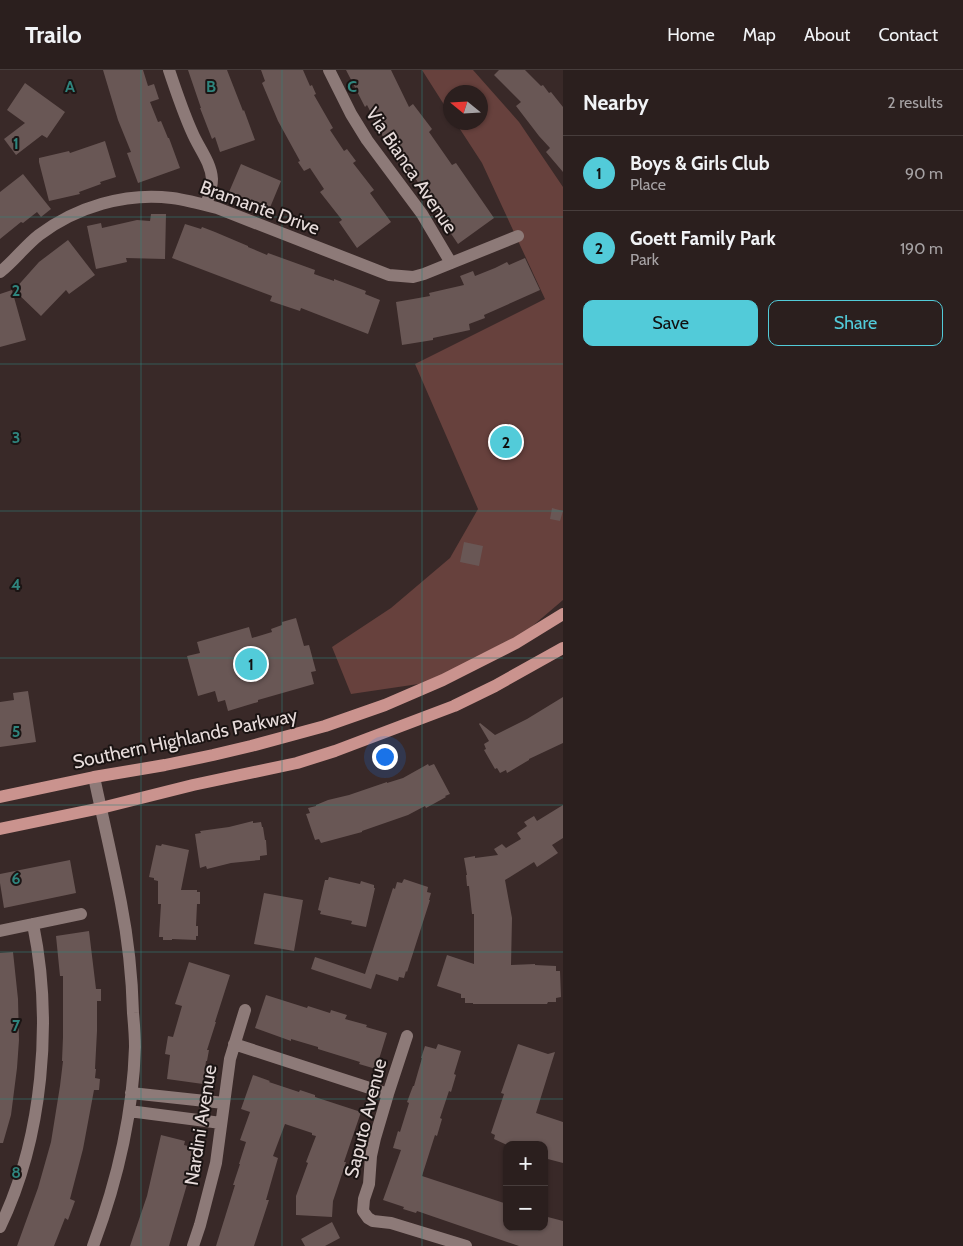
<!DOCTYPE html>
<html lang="en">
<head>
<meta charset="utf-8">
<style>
	body { margin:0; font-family:Cabin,sans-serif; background:#332727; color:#f1f3f6 }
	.controls { position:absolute; right:15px; bottom:15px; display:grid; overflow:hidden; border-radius:10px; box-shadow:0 1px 4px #0004 }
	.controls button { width:45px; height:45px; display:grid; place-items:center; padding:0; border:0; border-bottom:1px solid #473d3c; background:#2b1f1e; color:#f1f3f6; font:25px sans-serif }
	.compass { position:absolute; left:443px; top:15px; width:45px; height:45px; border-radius:50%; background:#2b1f1e; box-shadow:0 1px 4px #0004; rotate:288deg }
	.you { position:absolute; left:384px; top:686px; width:18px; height:18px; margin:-12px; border:4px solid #fff; border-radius:50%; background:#1a73e8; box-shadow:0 0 0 8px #1a73e833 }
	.badge { display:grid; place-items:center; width:32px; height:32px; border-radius:50%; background:#52cbd9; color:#111; font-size:16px; font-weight:700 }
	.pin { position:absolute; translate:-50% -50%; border:2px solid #fff; box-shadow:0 1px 5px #0006 }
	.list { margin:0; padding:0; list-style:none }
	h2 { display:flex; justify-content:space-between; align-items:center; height:65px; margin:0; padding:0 20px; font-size:21px }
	h2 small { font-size:16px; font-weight:400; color:#a6a2a4 }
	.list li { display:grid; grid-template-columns:32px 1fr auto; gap:15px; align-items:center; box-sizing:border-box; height:75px; padding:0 20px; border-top:1px solid #473d3c }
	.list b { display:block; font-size:19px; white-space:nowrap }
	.list p { margin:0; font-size:16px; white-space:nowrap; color:#a6a2a4 }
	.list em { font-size:16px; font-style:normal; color:#a6a2a4 }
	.actions { display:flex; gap:10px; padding:15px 20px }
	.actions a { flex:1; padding:11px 0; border:1px solid #52cbd9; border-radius:10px; text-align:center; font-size:18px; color:#52cbd9 }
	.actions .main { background:#52cbd9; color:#111 }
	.map { position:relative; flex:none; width:563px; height:1176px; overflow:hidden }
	header { display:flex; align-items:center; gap:30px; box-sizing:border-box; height:70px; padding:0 25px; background:#2b1f1e; border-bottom:1px solid #473d3c }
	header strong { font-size:24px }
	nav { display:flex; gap:28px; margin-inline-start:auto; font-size:18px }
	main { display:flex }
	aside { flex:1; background:#2b1f1e }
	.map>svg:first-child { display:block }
	.green { fill:#67413d }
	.building { fill:#695755 }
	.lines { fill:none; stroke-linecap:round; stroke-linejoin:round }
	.minor { stroke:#8d7a78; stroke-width:12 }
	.major { stroke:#ca938e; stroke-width:12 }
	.grid { fill:none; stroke:#2f857e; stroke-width:1; stroke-opacity:0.55 }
	.labels { text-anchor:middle; stroke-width:4; stroke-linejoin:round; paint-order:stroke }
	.street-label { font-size:19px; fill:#e7dcdb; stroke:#1b1413 }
	.grid-label { font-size:16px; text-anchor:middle; font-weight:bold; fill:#2f857e; stroke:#1b1413; stroke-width:4; stroke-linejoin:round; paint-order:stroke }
</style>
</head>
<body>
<header>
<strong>Trailo</strong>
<nav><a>Home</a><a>Map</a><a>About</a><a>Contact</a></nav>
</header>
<main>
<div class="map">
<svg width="563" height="1176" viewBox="0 0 563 1176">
	<rect width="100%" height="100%" fill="#392928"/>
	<path class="green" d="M 422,0 L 473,0 L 519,52 L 563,117 L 563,530 L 515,571 L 432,612 L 351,624 L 332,577 L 391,538 L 450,488 L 478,439 L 415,294 L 545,229 L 482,93 L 456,53 L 480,52 L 480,22 L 450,22 L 450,44 Z"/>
	<path class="building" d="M 103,0 L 143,0 L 148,16 L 154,14 L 159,29 L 150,32 L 158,52 L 161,51 L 168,68 L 169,68 L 180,98 L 138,113 L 127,83 L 131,82 L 118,50 Z
		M 188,0 L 227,0 L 243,41 L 244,40 L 255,70 L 220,82 L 215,67 L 212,69 L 200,38 L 201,38 Z
		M 261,0 L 303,0 L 310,16 L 312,15 L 316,24 L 314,25 L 333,58 L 330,60 L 344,81 L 347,79 L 356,91 L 353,93 L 374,120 L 370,123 L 391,152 L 357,178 L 339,152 L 342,150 L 320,122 L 324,119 L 310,98 L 304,101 L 298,92 L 300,91 L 278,51 L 262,13 L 265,11 Z
		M 346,0 L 391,0 L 409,37 L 413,34 L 432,59 L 429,62 L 452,95 L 456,93 L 494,148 L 458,174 L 420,118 L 421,117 L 410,100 L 408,101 L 379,61 L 380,60 L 367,35 L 365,37 Z
		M 499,0 L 525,0 L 541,16 L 543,15 L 549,23 L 551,22 L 563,37 L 563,102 L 546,82 L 550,78 L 539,66 L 516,36 L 521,32 L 494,5 Z
		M 25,13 L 65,42 L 47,68 L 42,65 L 16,85 L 4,69 L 25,53 L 7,40 Z
		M 105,71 L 116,107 L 100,112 L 101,114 L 79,122 L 80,124 L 49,131 L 39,92 L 39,88 L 69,81 L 70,83 Z
		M 241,94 L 281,111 L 269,140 L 229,122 Z
		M 23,104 L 51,139 L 41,147 L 37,142 L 23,153 L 21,152 L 0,169 L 0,122 Z
		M 151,144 L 166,144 L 165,189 L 126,188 L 127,192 L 96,199 L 87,156 L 101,153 L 102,158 L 137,150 L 150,151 Z
		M 185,154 L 201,159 L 202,157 L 215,162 L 248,176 L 248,177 L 267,185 L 268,183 L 315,200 L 314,204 L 334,211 L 334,209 L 366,221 L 365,224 L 380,230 L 368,264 L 301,238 L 300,241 L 270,231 L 272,226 L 172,188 Z
		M 68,170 L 95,205 L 69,224 L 66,220 L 41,246 L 14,220 L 39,192 Z
		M 525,188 L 540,220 L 484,245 L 485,248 L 469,254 L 470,260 L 433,268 L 433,270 L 402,275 L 396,232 L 430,226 L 429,223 L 464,215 L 460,206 L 473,201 L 475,206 L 495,198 L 507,192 L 509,195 Z
		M 12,220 L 26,270 L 0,277 L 0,224 Z
		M 552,438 L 563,441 L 560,451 L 550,449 Z
		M 464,472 L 483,476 L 479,496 L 460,492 Z
		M 296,548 L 304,576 L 309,575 L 316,601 L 311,602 L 314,614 L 258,630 L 258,632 L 228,641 L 225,630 L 218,632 L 215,621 L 198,626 L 187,586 L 200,583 L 197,572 L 249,557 L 252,568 L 272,562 L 271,559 L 282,555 L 282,552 Z
		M 28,621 L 36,672 L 0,677 L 0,632 L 14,630 L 13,623 Z
		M 563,627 L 563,673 L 529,689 L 529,690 L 507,703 L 506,700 L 500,703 L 497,698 L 495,699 L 484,680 L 486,679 L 484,674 L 489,671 L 479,654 L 480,653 L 495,665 L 527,649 Z
		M 428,694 L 429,696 L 434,694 L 450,724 L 445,726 L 446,727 L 426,738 L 425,736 L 408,745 L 362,761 L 362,762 L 321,773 L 319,769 L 315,770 L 306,744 L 310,743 L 308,738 L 316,736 L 316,735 L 328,730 L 349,725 L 387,712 L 387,713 L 403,708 Z
		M 563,735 L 563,768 L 552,775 L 558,783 L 537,797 L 534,792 L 505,810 L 512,848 L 511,895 L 535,894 L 535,895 L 556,896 L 556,901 L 560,901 L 561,927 L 556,928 L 556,932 L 548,932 L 547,934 L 473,934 L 473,933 L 465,933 L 465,928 L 461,928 L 461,924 L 437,916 L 447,885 L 474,894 L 474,844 L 472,844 L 469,816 L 467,816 L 466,805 L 467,805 L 464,788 L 475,786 L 475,788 L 498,785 L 494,779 L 502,774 L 506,778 L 521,769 L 517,763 L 527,756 L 524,752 L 534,746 L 537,751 Z
		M 253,751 L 253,753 L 261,752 L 262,757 L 263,757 L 265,770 L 266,770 L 267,785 L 260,786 L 260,790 L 231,793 L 207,799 L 206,796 L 200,798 L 195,764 L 201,763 L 200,761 L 229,757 Z
		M 162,774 L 189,780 L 181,820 L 197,820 L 197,822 L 200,822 L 200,834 L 197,834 L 196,856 L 198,856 L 198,866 L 196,866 L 196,870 L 172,869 L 172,870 L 163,870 L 163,867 L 159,867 L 161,834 L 158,834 L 158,811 L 154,810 L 154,808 L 149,807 L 156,775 L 161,776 Z
		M 70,790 L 76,823 L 4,838 L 0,813 L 0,804 Z
		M 329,807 L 360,814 L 361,811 L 374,815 L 374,818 L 375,818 L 366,857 L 351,854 L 352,851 L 320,844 L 321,841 L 318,840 L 325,810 L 328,810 Z
		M 404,809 L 428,817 L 427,822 L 431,823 L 429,830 L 430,830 L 407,902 L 406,901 L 404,908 L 399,907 L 398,911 L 376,904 L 371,919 L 311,899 L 315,887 L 365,904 L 393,818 L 395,819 L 397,812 L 402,813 Z
		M 264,823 L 303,830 L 294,881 L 254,874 Z
		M 89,861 L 96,919 L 101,919 L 101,931 L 97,931 L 97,961 L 95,999 L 96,999 L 95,1008 L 100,1009 L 99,1020 L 94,1020 L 83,1079 L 70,1129 L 75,1131 L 68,1150 L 65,1148 L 54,1176 L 17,1176 L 38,1118 L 51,1072 L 60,1016 L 63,991 L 62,991 L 63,967 L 63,906 L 60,906 L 56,866 Z
		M 13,882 L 18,929 L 19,970 L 17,998 L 11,1045 L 3,1073 L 0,1073 L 0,883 Z
		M 189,892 L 230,905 L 215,952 L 216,952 L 207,980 L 209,980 L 207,991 L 206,991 L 203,1014 L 167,1009 L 170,985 L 165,984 L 168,966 L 173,967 L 182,936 L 175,934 Z
		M 266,925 L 307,938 L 308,936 L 330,943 L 331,940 L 347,945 L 345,949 L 367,955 L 366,957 L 387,963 L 376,999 L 359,994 L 360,992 L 318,979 L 318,977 L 291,969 L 291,971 L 255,958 Z
		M 438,974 L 461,981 L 454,1004 L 456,1005 L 451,1022 L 449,1021 L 440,1048 L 442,1049 L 437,1066 L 435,1065 L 422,1106 L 507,1134 L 507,1157 L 544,1157 L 544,1146 L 563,1151 L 563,1176 L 519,1176 L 417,1141 L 416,1143 L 403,1139 L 404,1137 L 383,1130 L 401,1080 L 393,1078 L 398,1061 L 400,1062 L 409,1033 L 407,1032 L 413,1016 L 414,1016 L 422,988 L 421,988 L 425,976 L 436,979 Z
		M 518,974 L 548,984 L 555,982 L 536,1043 L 563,1052 L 563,1093 L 544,1088 L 544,1075 L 507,1075 L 494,1069 L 495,1065 L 491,1063 L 504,1024 L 501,1023 Z
		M 253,1005 L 270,1011 L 269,1012 L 299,1022 L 300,1020 L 315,1025 L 315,1027 L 361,1042 L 344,1092 L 346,1092 L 333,1131 L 332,1147 L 296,1145 L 296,1126 L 308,1093 L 306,1092 L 316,1066 L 312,1065 L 312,1063 L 285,1054 L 273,1086 L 278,1088 L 266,1130 L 269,1130 L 254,1176 L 216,1176 L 235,1115 L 233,1115 L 240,1094 L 239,1094 L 246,1072 L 240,1070 L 250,1042 L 241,1039 Z
		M 161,1065 L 185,1071 L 184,1075 L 195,1078 L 188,1111 L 169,1176 L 130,1176 L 147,1126 Z
		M 332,1152 L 340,1168 L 325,1176 L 305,1176 L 301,1169 Z"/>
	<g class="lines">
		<path class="minor" d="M 169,0 C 176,21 183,42 192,62 C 198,77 211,92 212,109 C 212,118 209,126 206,135
			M 329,0 L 351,44 L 367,70 L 422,144 L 451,193
			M 0,202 C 14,191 25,176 39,165 C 76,137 126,122 172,128 C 187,130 202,134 217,138 L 389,205 L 413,207 L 424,204 L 518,166
			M 0,861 L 81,844
			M 407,966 L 388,1024 L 375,1068 L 371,1086 L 369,1114 L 364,1129 L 363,1141 L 368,1148 L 373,1151 L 391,1153 L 466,1176
			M 234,974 L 388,1024
			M 131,1023 L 224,1033
			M 129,1041 L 221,1053
			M 0,1157 C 43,1068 53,951 33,854
			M 93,1176 C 117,1112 133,1045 135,977 C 135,965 134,954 133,943 C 132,906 128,869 121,833 C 113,791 103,749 94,707
			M 193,1176 L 200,1155 L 216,1093 L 230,989 L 245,940"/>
		<path class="major" d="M 0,727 L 94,707 L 165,695 L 213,685 L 251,676 L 325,656 L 385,635 L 443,610 L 516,573 L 563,544
			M 0,759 L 101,738 L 193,715 L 297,693 L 335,681 L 454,636 L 495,616 L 563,578"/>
	</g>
	<path class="grid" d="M 141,0 L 141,1176M 282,0 L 282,1176M 422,0 L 422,1176M 0,147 L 563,147M 0,294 L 563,294M 0,441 L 563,441M 0,588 L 563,588M 0,735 L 563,735M 0,882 L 563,882M 0,1029 L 563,1029"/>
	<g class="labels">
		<g class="street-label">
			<text transform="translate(412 100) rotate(56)" y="7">Via Bianca Avenue</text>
			<text transform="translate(260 137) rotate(20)" y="7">Bramante Drive</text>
			<text transform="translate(185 668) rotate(-12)" y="7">Southern Highlands Parkway</text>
			<text transform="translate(365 1048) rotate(-76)" y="7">Saputo Avenue</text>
			<text transform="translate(200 1055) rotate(-81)" y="7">Nardini Avenue</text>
		</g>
	</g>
	<g class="grid-label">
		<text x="70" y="22">A</text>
		<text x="211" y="22">B</text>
		<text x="352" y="22">C</text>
		<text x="16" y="79">1</text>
		<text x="16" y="226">2</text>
		<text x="16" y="373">3</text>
		<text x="16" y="520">4</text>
		<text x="16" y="667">5</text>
		<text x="16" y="814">6</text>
		<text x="16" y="961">7</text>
		<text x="16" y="1108">8</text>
	</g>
</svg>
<div class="controls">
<button>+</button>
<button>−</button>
</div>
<svg class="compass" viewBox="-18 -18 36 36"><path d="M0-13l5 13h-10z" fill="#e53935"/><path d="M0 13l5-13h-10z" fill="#a6a2a4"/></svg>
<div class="you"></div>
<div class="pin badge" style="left:251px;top:594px">1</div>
<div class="pin badge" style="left:506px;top:372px">2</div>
</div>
<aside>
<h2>Nearby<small>2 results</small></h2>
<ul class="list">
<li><span class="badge">1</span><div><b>Boys &amp; Girls Club</b><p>Place</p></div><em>90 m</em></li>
<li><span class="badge">2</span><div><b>Goett Family Park</b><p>Park</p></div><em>190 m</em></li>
</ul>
<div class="actions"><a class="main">Save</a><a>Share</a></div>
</aside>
</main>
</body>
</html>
